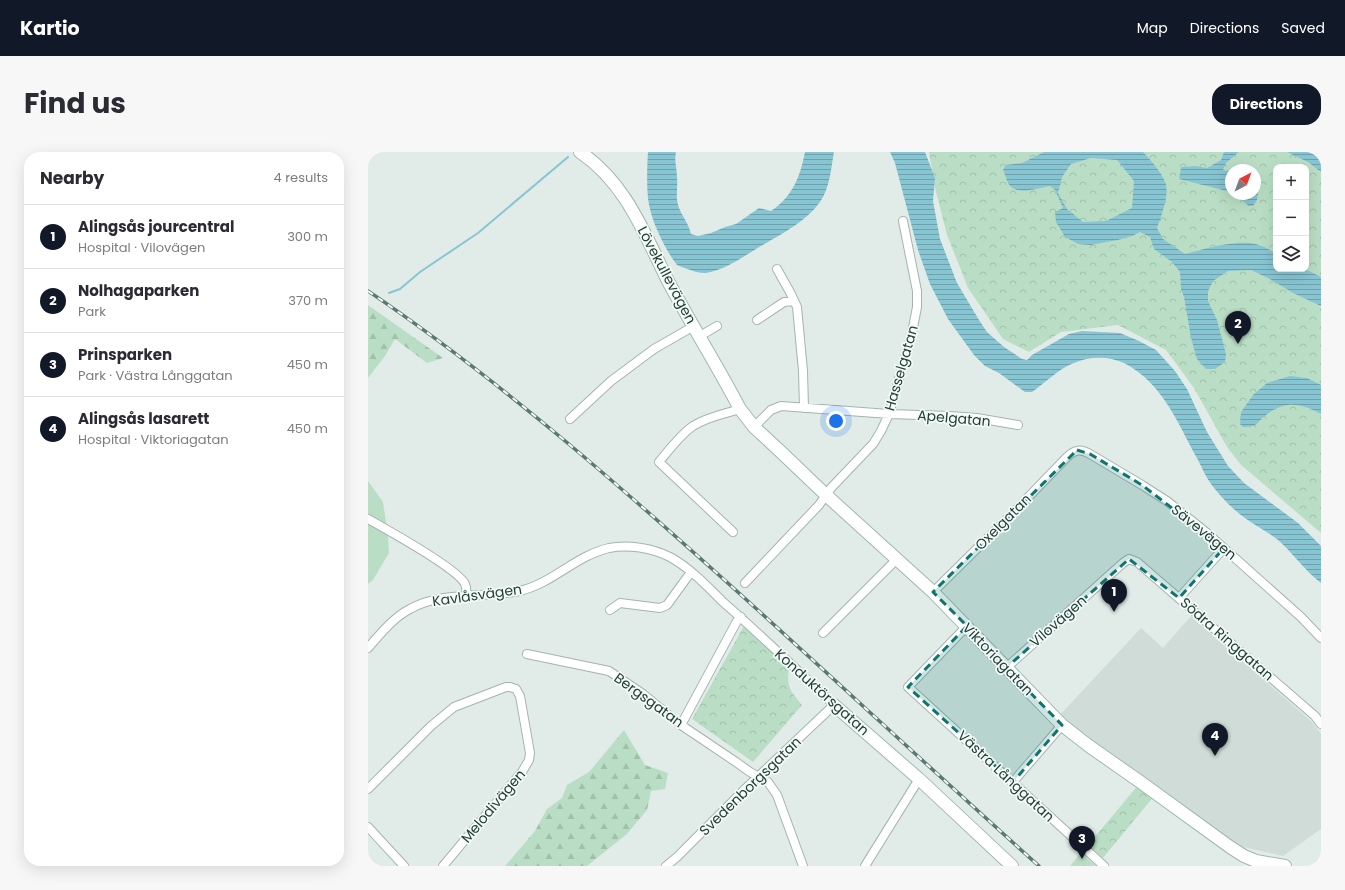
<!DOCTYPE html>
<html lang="en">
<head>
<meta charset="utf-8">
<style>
	body { margin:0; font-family:Poppins,sans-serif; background:#f7f7f7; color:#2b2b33 }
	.controls { position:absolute; right:12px; top:12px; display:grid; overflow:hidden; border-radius:8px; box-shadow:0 4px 16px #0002 }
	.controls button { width:36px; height:36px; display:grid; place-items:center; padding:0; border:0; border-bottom:1px solid #e1e1e2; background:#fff; color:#2b2b33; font:20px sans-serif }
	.compass { position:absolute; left:857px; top:12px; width:36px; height:36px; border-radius:50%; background:#fff; box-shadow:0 4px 16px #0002; rotate:41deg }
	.you { position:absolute; left:468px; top:269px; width:14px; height:14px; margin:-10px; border:3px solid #fff; border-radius:50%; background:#1a73e8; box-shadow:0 0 0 6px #1a73e833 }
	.badge { display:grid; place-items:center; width:26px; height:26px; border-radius:50%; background:#111827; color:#fff; font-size:13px; font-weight:700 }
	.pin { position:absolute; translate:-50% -33px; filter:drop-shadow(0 1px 2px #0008) }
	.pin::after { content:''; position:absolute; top:21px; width:14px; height:12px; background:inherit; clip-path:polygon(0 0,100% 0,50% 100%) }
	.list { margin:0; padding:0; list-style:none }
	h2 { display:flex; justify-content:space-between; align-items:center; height:52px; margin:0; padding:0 16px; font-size:17px }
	h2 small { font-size:13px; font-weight:400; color:#7c7c81 }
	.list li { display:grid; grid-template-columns:26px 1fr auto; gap:12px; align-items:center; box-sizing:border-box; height:64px; padding:0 16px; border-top:1px solid #e1e1e2 }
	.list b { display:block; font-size:15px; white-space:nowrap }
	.list p { margin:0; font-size:13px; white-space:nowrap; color:#7c7c81 }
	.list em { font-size:13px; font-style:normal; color:#7c7c81 }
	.icon { flex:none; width:22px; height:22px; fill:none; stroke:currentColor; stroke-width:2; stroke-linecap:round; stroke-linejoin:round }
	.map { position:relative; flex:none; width:953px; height:714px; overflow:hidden; border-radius:16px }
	header { display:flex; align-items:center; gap:24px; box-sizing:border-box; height:56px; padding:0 20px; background:#111827; color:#fff }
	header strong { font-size:19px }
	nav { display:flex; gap:22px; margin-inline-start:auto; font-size:14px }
	.intro { display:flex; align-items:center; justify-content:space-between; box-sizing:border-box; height:96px; padding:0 24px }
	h1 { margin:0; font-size:28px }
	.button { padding:10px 18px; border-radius:16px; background:#111827; color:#fff; font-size:14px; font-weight:700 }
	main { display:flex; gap:24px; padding:0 24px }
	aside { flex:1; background:#fff; border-radius:16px; box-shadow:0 4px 16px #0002 }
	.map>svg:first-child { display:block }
	.built { fill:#d0dcd7 }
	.grass { fill:#badec5 }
	.forest { fill:url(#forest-firs) }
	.park { fill:url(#park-crowns); fill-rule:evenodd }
	.water { fill:url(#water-rules); fill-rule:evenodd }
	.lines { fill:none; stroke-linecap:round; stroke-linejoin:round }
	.stream { stroke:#88c5d3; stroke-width:2 }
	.street-casing { stroke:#a4b4af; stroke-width:10 }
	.secondary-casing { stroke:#9fb8b1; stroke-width:14 }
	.street { stroke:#fff; stroke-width:8 }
	.secondary { stroke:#fff; stroke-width:12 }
	.rail-casing { stroke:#5b7972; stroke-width:3.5 }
	.rail { stroke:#f2f9f6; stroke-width:2; stroke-dasharray:6; stroke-linecap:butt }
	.marked { fill:#0f766e; fill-opacity:0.2; stroke:#0f766e; stroke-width:3; stroke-dasharray:8 5; stroke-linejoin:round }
	.labels { text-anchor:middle; stroke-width:3.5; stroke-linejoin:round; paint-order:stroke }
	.street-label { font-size:14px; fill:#213e37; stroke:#f2f9f6 }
</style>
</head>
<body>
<header>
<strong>Kartio</strong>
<nav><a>Map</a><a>Directions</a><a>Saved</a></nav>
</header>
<div class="intro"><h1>Find us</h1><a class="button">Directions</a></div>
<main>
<aside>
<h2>Nearby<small>4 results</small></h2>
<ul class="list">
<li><span class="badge">1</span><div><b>Alingsås jourcentral</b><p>Hospital · Vilovägen</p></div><em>300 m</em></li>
<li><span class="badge">2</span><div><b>Nolhagaparken</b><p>Park</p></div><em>370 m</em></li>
<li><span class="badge">3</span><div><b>Prinsparken</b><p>Park · Västra Långgatan</p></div><em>450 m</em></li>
<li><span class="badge">4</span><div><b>Alingsås lasarett</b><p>Hospital · Viktoriagatan</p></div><em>450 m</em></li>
</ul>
</aside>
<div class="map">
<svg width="953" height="714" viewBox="0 0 953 714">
	<defs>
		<pattern id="forest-firs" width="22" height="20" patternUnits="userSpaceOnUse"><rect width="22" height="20" fill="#badec5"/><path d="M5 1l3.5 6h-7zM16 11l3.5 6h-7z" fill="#a0c0aa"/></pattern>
		<pattern id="park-crowns" width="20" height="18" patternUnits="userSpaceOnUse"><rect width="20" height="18" fill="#badec5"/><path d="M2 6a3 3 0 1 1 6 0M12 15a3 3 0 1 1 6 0" fill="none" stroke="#a0c0aa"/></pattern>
		<pattern id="water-rules" width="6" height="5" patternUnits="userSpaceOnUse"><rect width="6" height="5" fill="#88c5d3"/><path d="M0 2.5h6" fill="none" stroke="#6fa1ac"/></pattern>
	</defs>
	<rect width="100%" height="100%" fill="#e1ece8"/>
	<path class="built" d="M 823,464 L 944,570 L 953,582 L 953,677 L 915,704 L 871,694 L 802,650 L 690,565 L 773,476 L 795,496 Z"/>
	<path class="grass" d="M 0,329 L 15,350 L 20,384 L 21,401 L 5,428 L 0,432 Z"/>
	<path class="forest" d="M 0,153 L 75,206 L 59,211 L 27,187 L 17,204 L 0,226 Z
		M 256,578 L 277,613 L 300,621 L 297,637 L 283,639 L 279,658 L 259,682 L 219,714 L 137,714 L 167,679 L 179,657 L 194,646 L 199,633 L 221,620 Z"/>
	<path class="park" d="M 561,0 L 953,0 L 953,381 L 873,313 L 859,295 L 826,236 L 798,198 L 750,173 L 693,180 L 661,200 L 635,187 L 600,136 L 579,83 L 567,36 ZM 908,15 L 938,15 L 938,117 L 908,117 ZM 863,18 L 887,18 L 887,42 L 863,42 Z
		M 376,474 L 421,517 C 418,535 423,540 434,553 L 385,610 L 324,567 Z
		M 771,632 L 787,643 L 735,706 L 720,693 Z
		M 713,701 L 728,714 L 702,714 Z"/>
	<path class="water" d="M 280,0 L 308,0 C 306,9 309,16 309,25 C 310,35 307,46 311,56 C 315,66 320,70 323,82 L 330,84 L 343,81 L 357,75 L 368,72 L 391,56 L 403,59 C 425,44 432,25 437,0 L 466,0 C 463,16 462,36 452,50 C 436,72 411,83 388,97 C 373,106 357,118 338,121 C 330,122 317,116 309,113 C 298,99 286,74 282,57 C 278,42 279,15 280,0 Z
		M 522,0 L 557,0 L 567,26 L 565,49 L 572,87 L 589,131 L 611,168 L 619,180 L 636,195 L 654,207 L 659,208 L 664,203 L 701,182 L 714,179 L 752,181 L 771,189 L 788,198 L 807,219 L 819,237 L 839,280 L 860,314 L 876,331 L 930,371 L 953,394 L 953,431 C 937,419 925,401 910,388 C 900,380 888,374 877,366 C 864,357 853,345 843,332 C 838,325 834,316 830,308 C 810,272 795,231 756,211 C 740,204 722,204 706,211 C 690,217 677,231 664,240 L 657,240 L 631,221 L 617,214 L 606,203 L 580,167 L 562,132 L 550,98 L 527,11 Z
		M 676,0 L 775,0 C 782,7 796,23 798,33 C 801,44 793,65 789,76 L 795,87 L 817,102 C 835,97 870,87 888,92 C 895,94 902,98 908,101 L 908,117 L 937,117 L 953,125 L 953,154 L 925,141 L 902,127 L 883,118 L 860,119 L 845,129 L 840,139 L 840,149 L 849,168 L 858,202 L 857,210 L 847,217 L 838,217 L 829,207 L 823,186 L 816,145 L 813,137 L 812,120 L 804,110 L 786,97 L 782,85 L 772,80 L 764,84 L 750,88 L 722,93 L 710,92 L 697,85 L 688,70 L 687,60 L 695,56 L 687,38 L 682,34 C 669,36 648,45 640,31 C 638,27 637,22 635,18 L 638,13 L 654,11 ZM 723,6 L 749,8 L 766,29 L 764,56 L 738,69 L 715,70 L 699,57 L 690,41 L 694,25 L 703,12 Z
		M 856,0 L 871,0 L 858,11 L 855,18 L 863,19 L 863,40 L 811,27 L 813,15 L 827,14 L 839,16 L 853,8 Z
		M 919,0 L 953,0 L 953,20 L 940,10 Z
		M 887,36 L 890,40 L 889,48 L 885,54 L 881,54 L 865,42 L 887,42 Z
		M 922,224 L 939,226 L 953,233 L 953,262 C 933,251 917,248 898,263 C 888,271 890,275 875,275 L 872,272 L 873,260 L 885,243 L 899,231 Z"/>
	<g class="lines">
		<path class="stream" d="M 21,141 L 32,137 L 52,120 L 110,81 L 200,5"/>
		<defs>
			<path id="street" d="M 409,117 L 423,142 L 429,155 L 435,219 L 436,256
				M 389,168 L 416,150 L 426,149
				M 332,184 L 349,174
				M 202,267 L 243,229 L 286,197 L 326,174
				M 386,275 L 403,258 L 413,254 L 521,262 L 582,264 L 609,266 L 650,273
				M 0,367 C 18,377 90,417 97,432 C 99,436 98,441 99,444
				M 365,380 L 291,310 C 301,298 312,283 325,274 C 339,265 356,262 372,257
				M 377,431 L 451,353 L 463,336 L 505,292 L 513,279 L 521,262 L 544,181 L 549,155 L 549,139 L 535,69
				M 565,440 L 644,362 L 699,305 C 707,297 713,297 722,302 L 774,333 L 799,349 L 839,381 L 933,465 L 953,486
				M 811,446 L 856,396
				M 242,458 L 252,451 L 292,456 L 299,453 L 323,420
				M 599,474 L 540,535 L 736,714
				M 455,481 L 529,407
				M 0,496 C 12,482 26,465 42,457 C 73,439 117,446 151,439 C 184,432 207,404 241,396 C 260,392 284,396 302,405 C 322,416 339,434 355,450 C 393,483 429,518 466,553 L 375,639 L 309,705 L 298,714
				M 159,502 L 241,519 L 275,542 L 313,573 L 368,610 L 382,620 L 400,630 L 409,643 L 435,714
				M 638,516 L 755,411 L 761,407 L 769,410 L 947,564 L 953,572
				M 313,573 L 369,469 L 373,465
				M 645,630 L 694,573
				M 0,637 L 63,574 L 86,555 L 138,535 L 142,535 L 148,537 L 152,544 L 162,601 L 161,608 L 154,620 L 75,714
				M 0,675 L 36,714
				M 497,714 L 551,627"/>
			<path id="secondary" d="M 212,0 C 258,31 276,81 300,129 C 323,172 349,213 372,257 L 386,275 L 413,300 L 458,343 L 565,440 L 694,573 L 721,594 L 771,629 L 862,695 L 876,704 L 888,709 L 917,714
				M 466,553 L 551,627 L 644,714"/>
		</defs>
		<use href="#street" class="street-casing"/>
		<use href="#secondary" class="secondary-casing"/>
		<use href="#street" class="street"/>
		<use href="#secondary" class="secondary"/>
		<defs>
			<path id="rail" d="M 0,139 C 136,231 260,341 382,451 C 478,538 574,627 671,714"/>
		</defs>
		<use href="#rail" class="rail-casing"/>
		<use href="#rail" class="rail"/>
	</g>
	<path class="marked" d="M 709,298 L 722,302 L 774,333 L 856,396 L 811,446 L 761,407 L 638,516 L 694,573 L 645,630 L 540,535 L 599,474 L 565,440 Z"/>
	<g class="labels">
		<g class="street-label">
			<text transform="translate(299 123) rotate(62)" y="5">Lövekullevägen</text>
			<text transform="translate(533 216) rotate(-74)" y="5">Hasselgatan</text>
			<text transform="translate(586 266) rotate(5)" y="5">Apelgatan</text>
			<text transform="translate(635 370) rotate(-45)" y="5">Oxelgatan</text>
			<text transform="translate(836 380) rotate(39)" y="5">Sävevägen</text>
			<text transform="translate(109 443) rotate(-8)" y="5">Kavlåsvägen</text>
			<text transform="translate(690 469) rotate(-41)" y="5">Vilovägen</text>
			<text transform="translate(859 487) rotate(41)" y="5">Södra Ringgatan</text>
			<text transform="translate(630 507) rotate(46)" y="5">Viktoriagatan</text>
			<text transform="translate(454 540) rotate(42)" y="5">Konduktörsgatan</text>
			<text transform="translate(281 548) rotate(36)" y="5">Bergsgatan</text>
			<text transform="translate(638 624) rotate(43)" y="5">Västra Långgatan</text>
			<text transform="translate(382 634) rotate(-44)" y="5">Svedenborgsgatan</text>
			<text transform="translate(125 654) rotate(-50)" y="5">Melodivägen</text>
		</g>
	</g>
</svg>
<div class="controls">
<button>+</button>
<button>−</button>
<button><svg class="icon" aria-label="layers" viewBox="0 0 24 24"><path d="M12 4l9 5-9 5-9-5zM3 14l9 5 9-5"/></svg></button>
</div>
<svg class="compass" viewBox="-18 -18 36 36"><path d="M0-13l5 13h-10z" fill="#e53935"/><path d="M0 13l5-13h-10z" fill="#7c7c81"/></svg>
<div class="you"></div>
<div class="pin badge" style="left:746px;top:460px">1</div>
<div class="pin badge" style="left:870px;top:192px">2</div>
<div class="pin badge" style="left:714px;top:707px">3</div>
<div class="pin badge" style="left:847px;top:604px">4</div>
</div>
</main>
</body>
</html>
